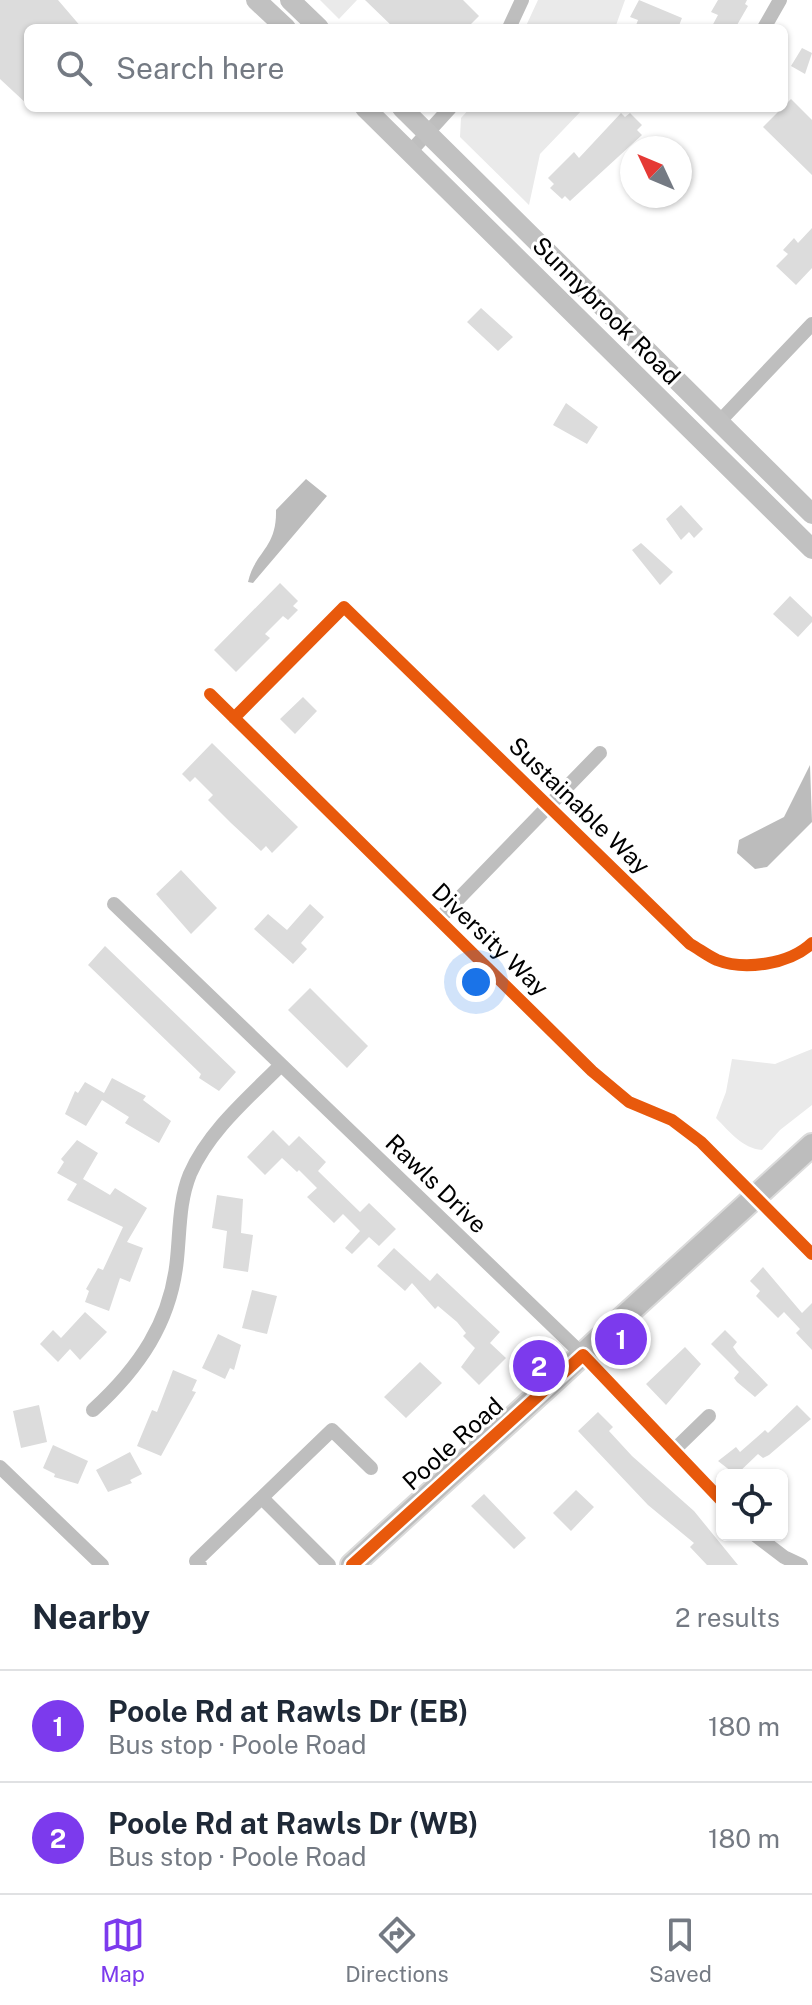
<!DOCTYPE html>
<html lang="en">
<head>
<meta charset="utf-8">
<style>
	body { margin:0; font-family:"Public Sans",sans-serif; background:#f6f6f7; color:#1f2937 }
	.controls { position:absolute; right:24px; bottom:24px; display:grid; overflow:hidden; border-radius:12px; box-shadow:0 2px 6px #0004 }
	.controls button { width:72px; height:72px; display:grid; place-items:center; padding:0; border:0; border-bottom:2px solid #e0e1e3; background:#fff; color:#1f2937; font:40px sans-serif }
	.compass { position:absolute; left:620px; top:136px; width:72px; height:72px; border-radius:50%; background:#fff; box-shadow:0 2px 6px #0004; rotate:314deg }
	.you { position:absolute; left:476px; top:982px; width:28px; height:28px; margin:-20px; border:6px solid #fff; border-radius:50%; background:#1a73e8; box-shadow:0 0 0 12px #1a73e833 }
	.badge { display:grid; place-items:center; width:52px; height:52px; border-radius:50%; background:#7c3aed; color:#fff; font-size:26px; font-weight:700 }
	.pin { position:absolute; translate:-50% -50%; border:4px solid #fff; box-shadow:0 2px 8px #0006 }
	.list { margin:0; padding:0; list-style:none }
	h2 { display:flex; justify-content:space-between; align-items:center; height:104px; margin:0; padding:0 32px; font-size:34px }
	h2 small { font-size:26px; font-weight:400; color:#747a83 }
	.list li { display:grid; grid-template-columns:52px 1fr auto; gap:24px; align-items:center; box-sizing:border-box; height:112px; padding:0 32px; border-top:2px solid #e0e1e3 }
	.list b { display:block; font-size:30px; white-space:nowrap }
	.list p { margin:0; font-size:26px; white-space:nowrap; color:#747a83 }
	.list em { font-size:26px; font-style:normal; color:#747a83 }
	.icon { flex:none; width:44px; height:44px; fill:none; stroke:currentColor; stroke-width:2; stroke-linecap:round; stroke-linejoin:round }
	.map { position:relative; flex:none; width:812px; height:1565px; overflow:hidden }
	.search { position:absolute; background:#fff; box-shadow:0 2px 6px #0004; left:24px; right:24px; top:24px; height:88px; display:flex; align-items:center; gap:20px; box-sizing:border-box; padding:0 28px; border-radius:12px; color:#747a83; font-size:30px }
	.sheet { height:328px; background:#fff }
	nav { display:flex; justify-content:space-around; align-items:center; box-sizing:border-box; height:112px; border-top:2px solid #e0e1e3; background:#fff; font-size:22px; color:#747a83 }
	nav a { display:grid; justify-items:center; gap:4px }
	nav .on { color:#7c3aed }
	.map>svg:first-child { display:block }
	.green { fill:#eaeaea }
	.water { fill:#bcbcbc }
	.building { fill:#dcdcdc }
	.lines { fill:none; stroke-linecap:round; stroke-linejoin:round }
	.primary-casing { stroke:#dbdbdb; stroke-width:26 }
	.street { stroke:#bebebe; stroke-width:14 }
	.secondary { stroke:#c1c1c1; stroke-width:20 }
	.primary { stroke:#bdbdbd; stroke-width:22 }
	.cycleway-casing { stroke:#fff; stroke-width:17 }
	.cycleway { stroke:#e8590c; stroke-width:12 }
	.labels { text-anchor:middle; stroke-width:6; stroke-linejoin:round; paint-order:stroke }
	.street-label { font-size:24px; fill:#000; stroke:#fff }
</style>
</head>
<body>
<div class="map">
<svg width="812" height="1565" viewBox="0 0 812 1565">
	<rect width="100%" height="100%" fill="#fff"/>
	<path class="green" d="M 320,0 L 357,0 L 339,19 Z
		M 538,0 L 625,0 L 615,28 L 525,28 Z
		M 470,108 L 584,108 L 540,154 L 529,205 L 460,137 L 461,118 Z
		M 812,1049 L 812,1105 L 780,1130 L 762,1150 C 742,1148 730,1132 716,1118 L 726,1092 L 732,1059 L 775,1064 Z"/>
	<path class="water" d="M 306,479 L 327,496 L 253,583 L 248,582 C 255,551 277,549 276,510 Z
		M 810,765 L 812,822 L 767,867 L 755,869 L 737,853 L 739,840 L 784,817 Z"/>
	<path class="building" d="M 0,0 L 58,0 L 82,28 L 28,28 L 28,105 L 0,79 Z
		M 365,0 L 463,0 L 479,16 L 467,28 L 394,28 Z
		M 639,0 L 682,18 L 678,28 L 635,28 L 638,20 L 630,17 Z
		M 718,0 L 747,0 L 745,4 L 748,6 L 737,25 L 711,28 L 718,15 L 711,12 Z
		M 802,48 L 812,53 L 805,74 L 791,66 Z
		M 791,99 L 812,120 L 812,175 L 763,127 Z
		M 621,113 L 625,117 L 630,113 L 642,125 L 637,130 L 642,135 L 570,201 L 565,196 L 562,199 L 550,188 L 554,184 L 548,178 L 574,152 L 579,158 Z
		M 812,228 L 812,268 L 796,285 L 776,266 L 788,254 L 783,250 L 794,238 L 798,243 Z
		M 481,308 L 513,337 L 498,351 L 467,322 Z
		M 566,403 L 598,427 L 587,444 L 553,425 Z
		M 681,505 L 703,529 L 694,538 L 689,532 L 681,540 L 666,519 Z
		M 641,543 L 673,572 L 660,585 L 632,550 Z
		M 280,583 L 298,601 L 293,606 L 298,610 L 288,620 L 283,616 L 265,634 L 270,638 L 236,672 L 214,650 Z
		M 790,596 L 812,617 L 812,622 L 798,637 L 773,614 Z
		M 303,697 L 317,711 L 295,734 L 280,719 Z
		M 212,743 L 298,827 L 272,853 L 266,846 L 261,851 L 231,823 L 208,800 L 213,795 L 195,777 L 190,782 L 182,774 Z
		M 181,870 L 217,908 L 191,934 L 156,894 Z
		M 310,904 L 324,917 L 301,943 L 307,949 L 293,964 L 254,929 L 268,914 L 287,930 Z
		M 105,946 L 236,1072 L 219,1091 L 199,1078 L 201,1074 L 88,965 Z
		M 310,988 L 368,1046 L 347,1068 L 288,1010 Z
		M 112,1078 L 146,1096 L 143,1100 L 171,1121 L 159,1143 L 125,1123 L 129,1117 L 102,1100 L 86,1126 L 65,1114 L 75,1091 L 78,1093 L 85,1082 L 104,1093 Z
		M 273,1130 L 289,1146 L 299,1136 L 326,1162 L 318,1171 L 360,1212 L 369,1203 L 396,1229 L 379,1246 L 369,1237 L 352,1254 L 345,1248 L 360,1231 L 343,1214 L 334,1223 L 307,1197 L 317,1188 L 299,1170 L 297,1172 L 282,1158 L 265,1175 L 247,1157 Z
		M 77,1140 L 98,1153 L 83,1179 L 110,1195 L 115,1188 L 147,1208 L 127,1242 L 143,1248 L 130,1282 L 120,1278 L 109,1311 L 85,1302 L 89,1291 L 86,1289 L 98,1268 L 103,1270 L 123,1227 L 67,1200 L 77,1184 L 57,1173 L 64,1162 L 61,1159 Z
		M 217,1195 L 243,1199 L 241,1233 L 253,1235 L 248,1272 L 223,1268 L 227,1231 L 212,1228 Z
		M 394,1248 L 430,1281 L 437,1273 L 500,1332 L 490,1343 L 506,1358 L 479,1385 L 461,1367 L 475,1348 L 463,1336 L 466,1333 L 457,1322 L 438,1306 L 435,1309 L 412,1283 L 405,1291 L 377,1266 Z
		M 763,1267 L 802,1313 L 812,1303 L 812,1350 L 796,1333 L 800,1329 L 784,1312 L 778,1318 L 756,1296 L 760,1291 L 750,1281 Z
		M 252,1290 L 277,1296 L 267,1334 L 242,1328 Z
		M 85,1312 L 107,1332 L 80,1360 L 70,1349 L 58,1362 L 40,1344 L 53,1330 L 61,1338 Z
		M 725,1330 L 737,1342 L 733,1347 L 738,1354 L 768,1385 L 755,1397 L 737,1382 L 734,1378 L 739,1372 L 711,1344 Z
		M 218,1334 L 241,1345 L 234,1370 L 230,1368 L 225,1379 L 202,1368 Z
		M 685,1347 L 701,1364 L 666,1405 L 646,1384 Z
		M 420,1362 L 442,1383 L 406,1418 L 384,1397 Z
		M 173,1370 L 197,1380 L 192,1391 L 196,1392 L 161,1456 L 137,1446 L 152,1410 L 157,1412 Z
		M 39,1405 L 47,1442 L 21,1448 L 13,1411 Z
		M 797,1405 L 811,1419 L 769,1455 L 763,1458 L 758,1454 L 736,1475 L 718,1461 L 736,1447 L 740,1452 L 765,1430 L 768,1433 Z
		M 598,1412 L 613,1427 L 609,1431 L 632,1456 L 694,1511 L 738,1565 L 707,1565 L 690,1547 L 694,1543 L 648,1505 L 578,1431 Z
		M 53,1445 L 88,1461 L 78,1484 L 54,1477 L 55,1474 L 43,1468 Z
		M 130,1452 L 142,1474 L 130,1480 L 132,1483 L 108,1492 L 96,1470 Z
		M 576,1490 L 594,1507 L 571,1531 L 553,1513 Z
		M 484,1494 L 526,1538 L 514,1549 L 471,1506 Z"/>
	<g class="lines">
		<defs>
			<path id="primary" d="M 352,1565 L 812,1145"/>
		</defs>
		<use href="#primary" class="primary-casing"/>
		<path class="street" d="M 509,28 L 522,0
			M 764,28 L 780,0
			M 410,152 L 450,108
			M 719,422 L 812,324
			M 210,694 L 592,1071 L 629,1102 L 672,1120 L 701,1142 L 812,1254
			M 234,718 L 344,607 L 690,944 C 699,949 708,956 717,960 C 745,971 790,964 812,943
			M 114,904 L 583,1355 L 722,1501
			M 438,920 L 600,753
			M 93,1410 C 139,1368 171,1322 177,1259 C 180,1230 179,1201 190,1174 C 209,1131 247,1099 280,1066
			M 674,1450 L 709,1416
			M 0,1467 L 102,1565
			M 262,1498 L 329,1565
			M 755,1535 L 784,1557 L 801,1565
			M 200,1565 L 196,1561 L 332,1430 L 371,1468"/>
		<path class="secondary" d="M 256,0 L 286,28
			M 290,0 L 319,28
			M 365,108 L 812,549
			M 402,108 L 812,514"/>
		<use href="#primary" class="primary"/>
		<defs>
			<path id="cycleway" d="M 210,694 L 592,1071 L 629,1102 L 672,1120 L 701,1142 L 812,1254
				M 234,718 L 344,607 L 690,944 C 699,949 708,956 717,960 C 745,971 790,964 812,943
				M 352,1565 L 583,1355 L 722,1501"/>
		</defs>
		<use href="#cycleway" class="cycleway-casing"/>
		<use href="#cycleway" class="cycleway"/>
	</g>
	<g class="labels">
		<g class="street-label">
			<text transform="translate(606 311) rotate(45)" y="8">Sunnybrook Road</text>
			<text transform="translate(579 806) rotate(44)" y="8">Sustainable Way</text>
			<text transform="translate(490 940) rotate(44)" y="8">Diversity Way</text>
			<text transform="translate(436 1184) rotate(44)" y="8">Rawls Drive</text>
			<text transform="translate(453 1444) rotate(-42)" y="8">Poole Road</text>
		</g>
	</g>
</svg>
<div class="controls">
<button><svg class="icon" aria-label="locate" viewBox="0 0 24 24"><circle cx="12" cy="12" r="6"/><path d="M12 2v4M12 18v4M2 12h4M18 12h4"/></svg></button>
</div>
<svg class="compass" viewBox="-18 -18 36 36"><path d="M0-13l5 13h-10z" fill="#e53935"/><path d="M0 13l5-13h-10z" fill="#747a83"/></svg>
<div class="you"></div>
<div class="pin badge" style="left:621px;top:1339px">1</div>
<div class="pin badge" style="left:539px;top:1366px">2</div>
<div class="search"><svg class="icon" aria-label="search" viewBox="0 0 24 24"><circle cx="10" cy="10" r="6"/><path d="M15 15l6 6"/></svg>Search here</div>
</div>
<section class="sheet">
<h2>Nearby<small>2 results</small></h2>
<ul class="list">
<li><span class="badge">1</span><div><b>Poole Rd at Rawls Dr (EB)</b><p>Bus stop · Poole Road</p></div><em>180 m</em></li>
<li><span class="badge">2</span><div><b>Poole Rd at Rawls Dr (WB)</b><p>Bus stop · Poole Road</p></div><em>180 m</em></li>
</ul>
</section>
<nav>
<a class="on"><svg class="icon" aria-label="map" viewBox="0 0 24 24"><path d="M3 6l6-2 6 2 6-2v14l-6 2-6-2-6 2zM9 4v14M15 6v14"/></svg>Map</a>
<a><svg class="icon" aria-label="directions" viewBox="0 0 24 24"><path d="M12 3l9 9-9 9-9-9zM9 14v-3h6M13 9l2 2-2 2"/></svg>Directions</a>
<a><svg class="icon" aria-label="saved" viewBox="0 0 24 24"><path d="M7 4h10v16l-5-4-5 4z"/></svg>Saved</a>
</nav>
</body>
</html>
